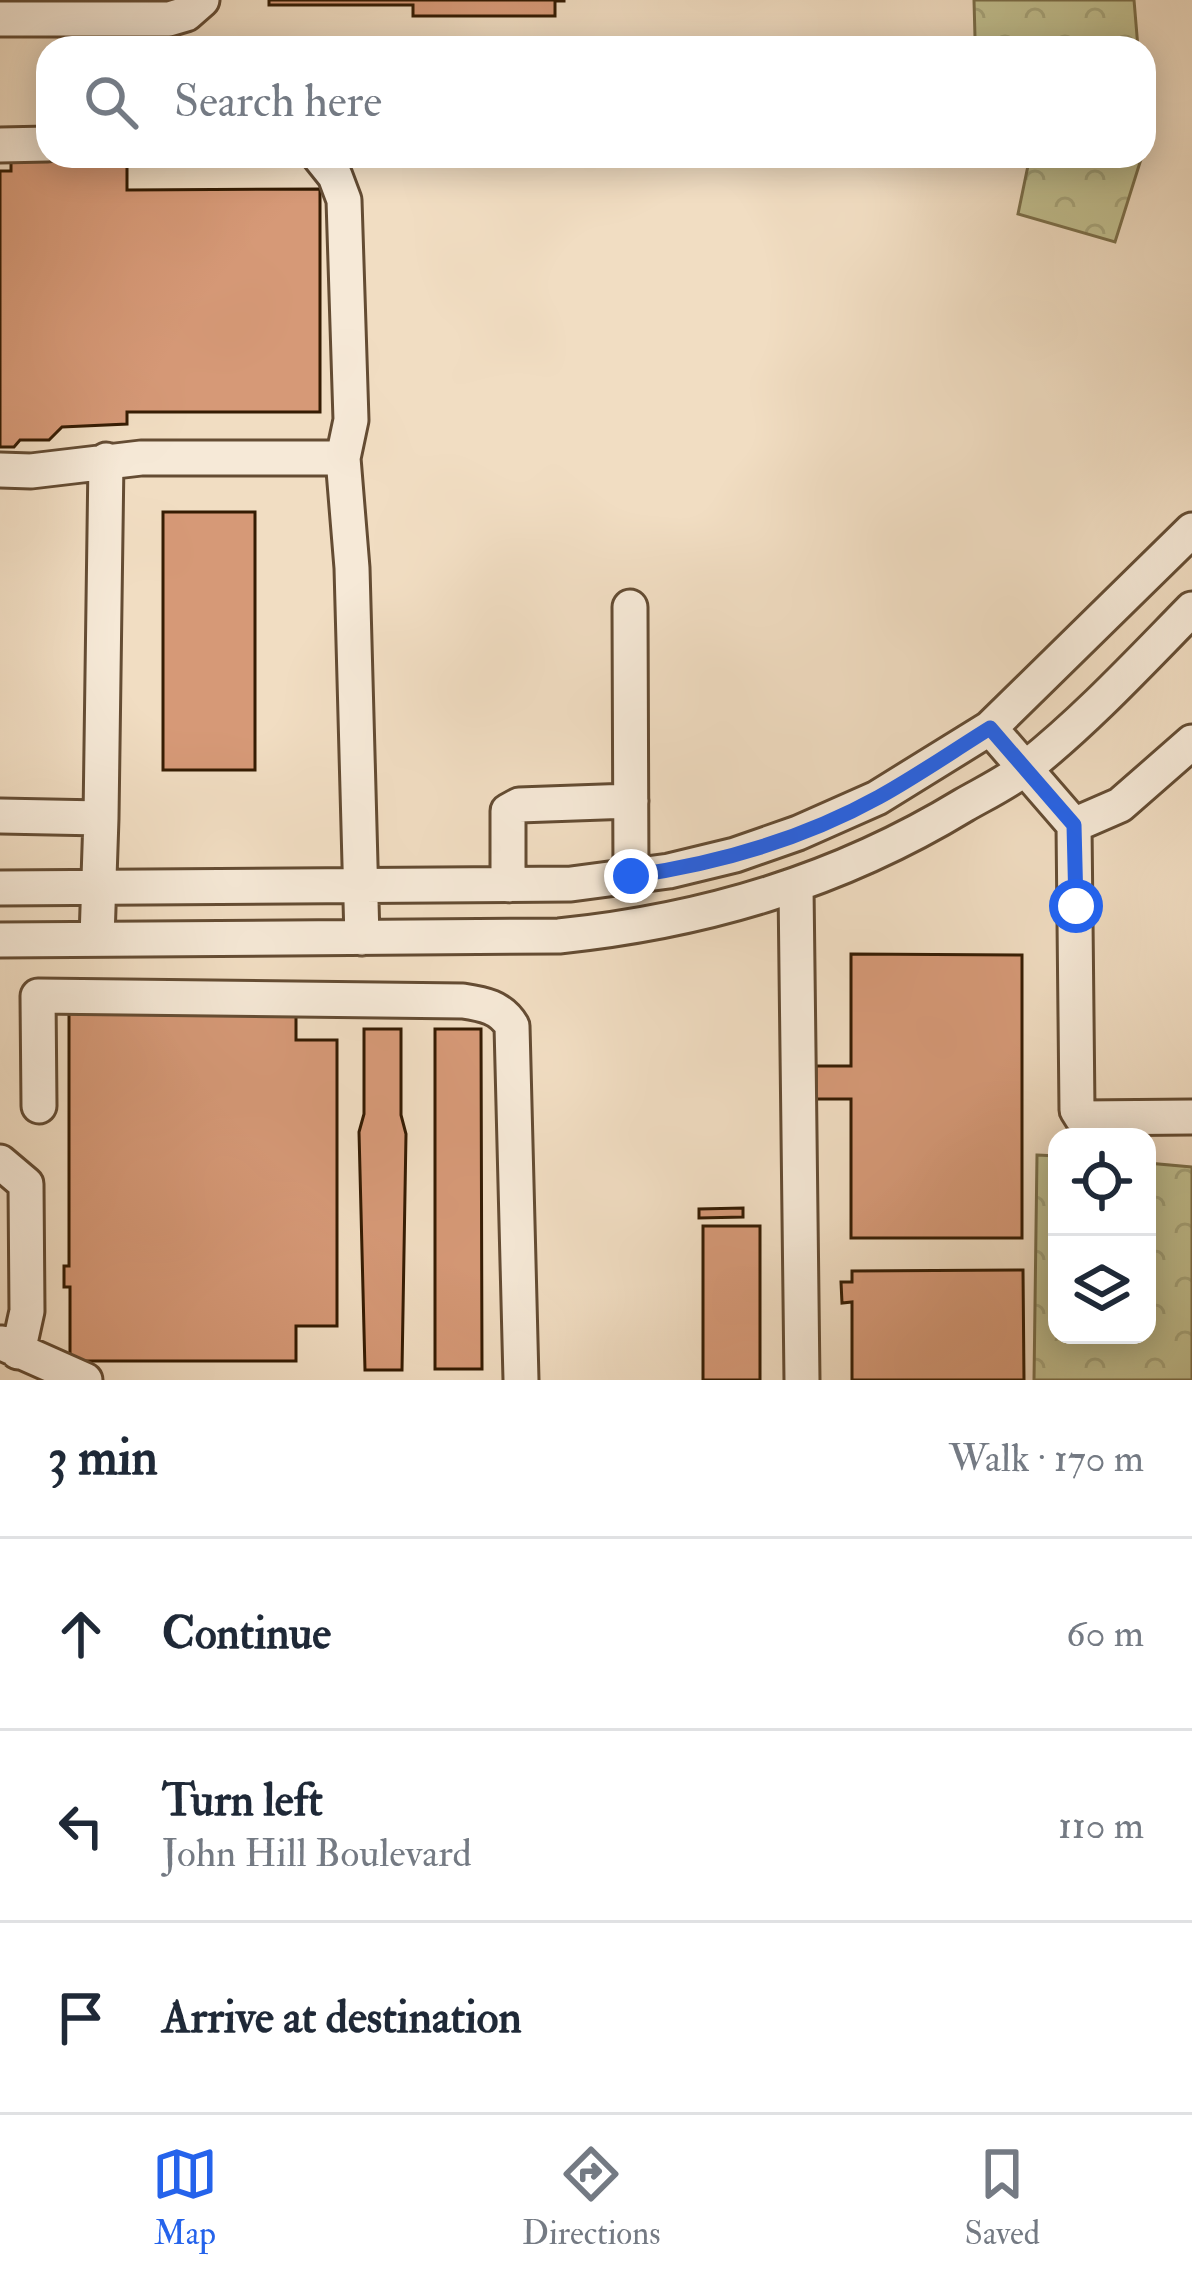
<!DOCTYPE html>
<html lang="en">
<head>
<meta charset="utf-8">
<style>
	body { margin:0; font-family:"IM FELL Double Pica",serif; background:#f2f2f3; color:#1f2937 }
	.controls { position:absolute; right:36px; bottom:36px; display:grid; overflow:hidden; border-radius:24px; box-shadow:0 6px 30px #0003 }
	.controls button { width:108px; height:108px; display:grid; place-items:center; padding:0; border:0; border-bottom:3px solid #e0e1e3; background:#fff; color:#1f2937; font:60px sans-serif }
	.stop { position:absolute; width:36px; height:36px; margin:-27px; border:9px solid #2563eb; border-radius:50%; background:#fff }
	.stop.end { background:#2563eb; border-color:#fff; box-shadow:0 3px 12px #0008 }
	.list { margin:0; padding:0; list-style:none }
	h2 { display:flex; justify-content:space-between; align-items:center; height:156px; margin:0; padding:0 48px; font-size:51px }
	h2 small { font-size:39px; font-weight:400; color:#747a83 }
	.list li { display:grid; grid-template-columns:78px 1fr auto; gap:36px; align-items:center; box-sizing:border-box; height:192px; padding:0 48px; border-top:3px solid #e0e1e3 }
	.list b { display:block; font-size:45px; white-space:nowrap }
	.list p { margin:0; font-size:39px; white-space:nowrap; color:#747a83 }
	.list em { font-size:39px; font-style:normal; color:#747a83 }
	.icon { flex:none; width:66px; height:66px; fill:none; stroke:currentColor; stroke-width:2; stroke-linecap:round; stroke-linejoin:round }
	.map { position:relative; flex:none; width:1192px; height:1380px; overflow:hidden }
	.search { position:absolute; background:#fff; box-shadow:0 6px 30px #0003; left:36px; right:36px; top:36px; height:132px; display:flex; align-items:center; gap:30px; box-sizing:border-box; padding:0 42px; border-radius:36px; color:#747a83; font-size:45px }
	.sheet { height:732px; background:#fff }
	nav { display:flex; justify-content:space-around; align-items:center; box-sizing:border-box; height:168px; border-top:3px solid #e0e1e3; background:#fff; font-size:33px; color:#747a83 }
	nav a { display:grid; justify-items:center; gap:6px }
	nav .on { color:#2563eb }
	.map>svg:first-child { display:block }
	.forest { fill:url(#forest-crowns); stroke:#7b6e49; stroke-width:3 }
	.building { fill:#d69977; stroke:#351c03; stroke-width:3 }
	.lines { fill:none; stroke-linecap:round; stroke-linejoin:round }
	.minor-casing { stroke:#644c33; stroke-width:39 }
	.minor { stroke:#f6e9d7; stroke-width:33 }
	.route { stroke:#2563eb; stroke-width:15 }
</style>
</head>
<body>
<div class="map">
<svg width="1192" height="1380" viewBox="0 0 1192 1380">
	<defs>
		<pattern id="forest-crowns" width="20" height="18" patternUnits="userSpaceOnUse" patternTransform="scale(3)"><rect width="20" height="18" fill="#c1bf8f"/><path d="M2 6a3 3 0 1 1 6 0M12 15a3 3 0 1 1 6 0" fill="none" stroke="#a6a47a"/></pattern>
	</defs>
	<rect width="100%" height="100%" fill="#f1ddc2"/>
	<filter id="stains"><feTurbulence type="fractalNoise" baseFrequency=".00167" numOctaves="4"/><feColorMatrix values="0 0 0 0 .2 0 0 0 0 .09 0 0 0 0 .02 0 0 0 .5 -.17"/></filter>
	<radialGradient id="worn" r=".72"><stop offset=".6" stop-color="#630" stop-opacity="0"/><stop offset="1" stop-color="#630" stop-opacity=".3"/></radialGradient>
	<path class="forest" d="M 974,0 L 1134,0 L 1138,48 L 994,48 L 975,37 Z
		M 1030,156 L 1142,156 L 1115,242 L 1018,214 Z
		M 1037,1155 L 1057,1156 L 1057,1335 L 1147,1335 L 1147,1163 L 1192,1167 L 1192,1380 L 1034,1380 Z"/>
	<path class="building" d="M 269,0 L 564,0 L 564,1 L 555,1 L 555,16 L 413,16 L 413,5 L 269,5 Z
		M 11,157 L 127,158 L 127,190 L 320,189 L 320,412 L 127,412 L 127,424 L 62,427 L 49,440 L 20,440 L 14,447 L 0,447 L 0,171 L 11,171 Z
		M 163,512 L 255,512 L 255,770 L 163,770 Z
		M 851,954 L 1022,955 L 1022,1238 L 851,1238 L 851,1099 L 816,1099 L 816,1066 L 851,1066 Z
		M 69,1011 L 296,1011 L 296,1040 L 337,1040 L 337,1326 L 296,1326 L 296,1361 L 70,1361 L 70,1287 L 64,1287 L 64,1266 L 69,1266 Z
		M 364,1029 L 401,1029 L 401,1115 L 406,1134 L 402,1370 L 365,1370 L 359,1132 L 364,1114 Z
		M 435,1029 L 481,1029 L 482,1369 L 435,1369 Z
		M 743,1208 L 743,1217 L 699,1218 L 699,1209 Z
		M 703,1226 L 760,1226 L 760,1380 L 703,1380 Z
		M 1023,1270 L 1024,1380 L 852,1380 L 852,1302 L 842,1303 L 841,1282 L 852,1282 L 852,1271 Z"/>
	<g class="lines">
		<defs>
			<path id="minor" d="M 0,19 L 169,19 L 186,14 L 202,0
				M 0,145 L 48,144
				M 319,156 L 335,176 L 344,200 L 351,420 L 343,458 L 352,568 L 362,938
				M 0,470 L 31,471 L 141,458 L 343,458
				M 630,607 L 631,876
				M 990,728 L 1074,825 L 1077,1110 L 1082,1118 L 1192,1117
				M 0,816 L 101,818 L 97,938
				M 101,818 L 106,460
				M 1074,825 L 1120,805 L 1192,742
				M 508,885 L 508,811 L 519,805 L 631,801
				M 796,887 L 802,1380
				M 0,888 L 571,884 L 669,871 L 735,855 L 798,833 L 877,798 L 990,728 L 1192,530
				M 0,940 L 559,936 C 705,921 839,881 964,805 C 985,793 1008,782 1027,767 C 1086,720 1139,663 1192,609
				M 39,1106 L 38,996 L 463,1001 C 483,1004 501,1007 512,1026 L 521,1380
				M 0,1162 L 26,1184 L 27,1311 L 18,1352
				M 2,1343 L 85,1380"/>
		</defs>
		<use href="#minor" class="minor-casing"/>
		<use href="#minor" class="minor"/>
	</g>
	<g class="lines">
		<path class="route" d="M 631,876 C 715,864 803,839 879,797 C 917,776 953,751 990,728 L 1074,825 L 1076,906"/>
	</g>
	<rect width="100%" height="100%" filter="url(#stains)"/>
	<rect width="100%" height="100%" fill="url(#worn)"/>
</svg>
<div class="controls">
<button><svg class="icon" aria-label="locate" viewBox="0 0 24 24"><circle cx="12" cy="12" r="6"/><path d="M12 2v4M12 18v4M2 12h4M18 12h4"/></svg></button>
<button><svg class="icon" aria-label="layers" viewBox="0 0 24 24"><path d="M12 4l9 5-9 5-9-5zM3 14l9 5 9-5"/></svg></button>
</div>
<div class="stop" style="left:1076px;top:906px"></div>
<div class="stop end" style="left:631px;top:876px"></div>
<div class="search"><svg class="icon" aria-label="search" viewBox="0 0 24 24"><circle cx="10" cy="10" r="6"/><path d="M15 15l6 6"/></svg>Search here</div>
</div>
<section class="sheet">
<h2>3 min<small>Walk · 170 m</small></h2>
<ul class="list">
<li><svg class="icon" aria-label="ahead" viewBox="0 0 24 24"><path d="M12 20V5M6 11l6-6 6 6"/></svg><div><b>Continue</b></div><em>60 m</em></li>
<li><svg class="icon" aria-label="left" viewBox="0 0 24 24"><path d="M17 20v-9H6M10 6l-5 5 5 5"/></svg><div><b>Turn left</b><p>John Hill Boulevard</p></div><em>110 m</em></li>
<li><svg class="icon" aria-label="arrive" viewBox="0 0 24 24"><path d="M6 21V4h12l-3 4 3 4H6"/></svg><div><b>Arrive at destination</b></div></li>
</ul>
</section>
<nav>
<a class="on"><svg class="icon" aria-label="map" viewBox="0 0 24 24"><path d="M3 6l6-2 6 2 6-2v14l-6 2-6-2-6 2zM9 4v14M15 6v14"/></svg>Map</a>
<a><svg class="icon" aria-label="directions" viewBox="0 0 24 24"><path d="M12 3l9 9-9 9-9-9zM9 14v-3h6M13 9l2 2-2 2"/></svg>Directions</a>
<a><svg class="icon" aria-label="saved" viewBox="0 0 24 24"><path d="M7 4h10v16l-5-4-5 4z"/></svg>Saved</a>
</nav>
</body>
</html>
